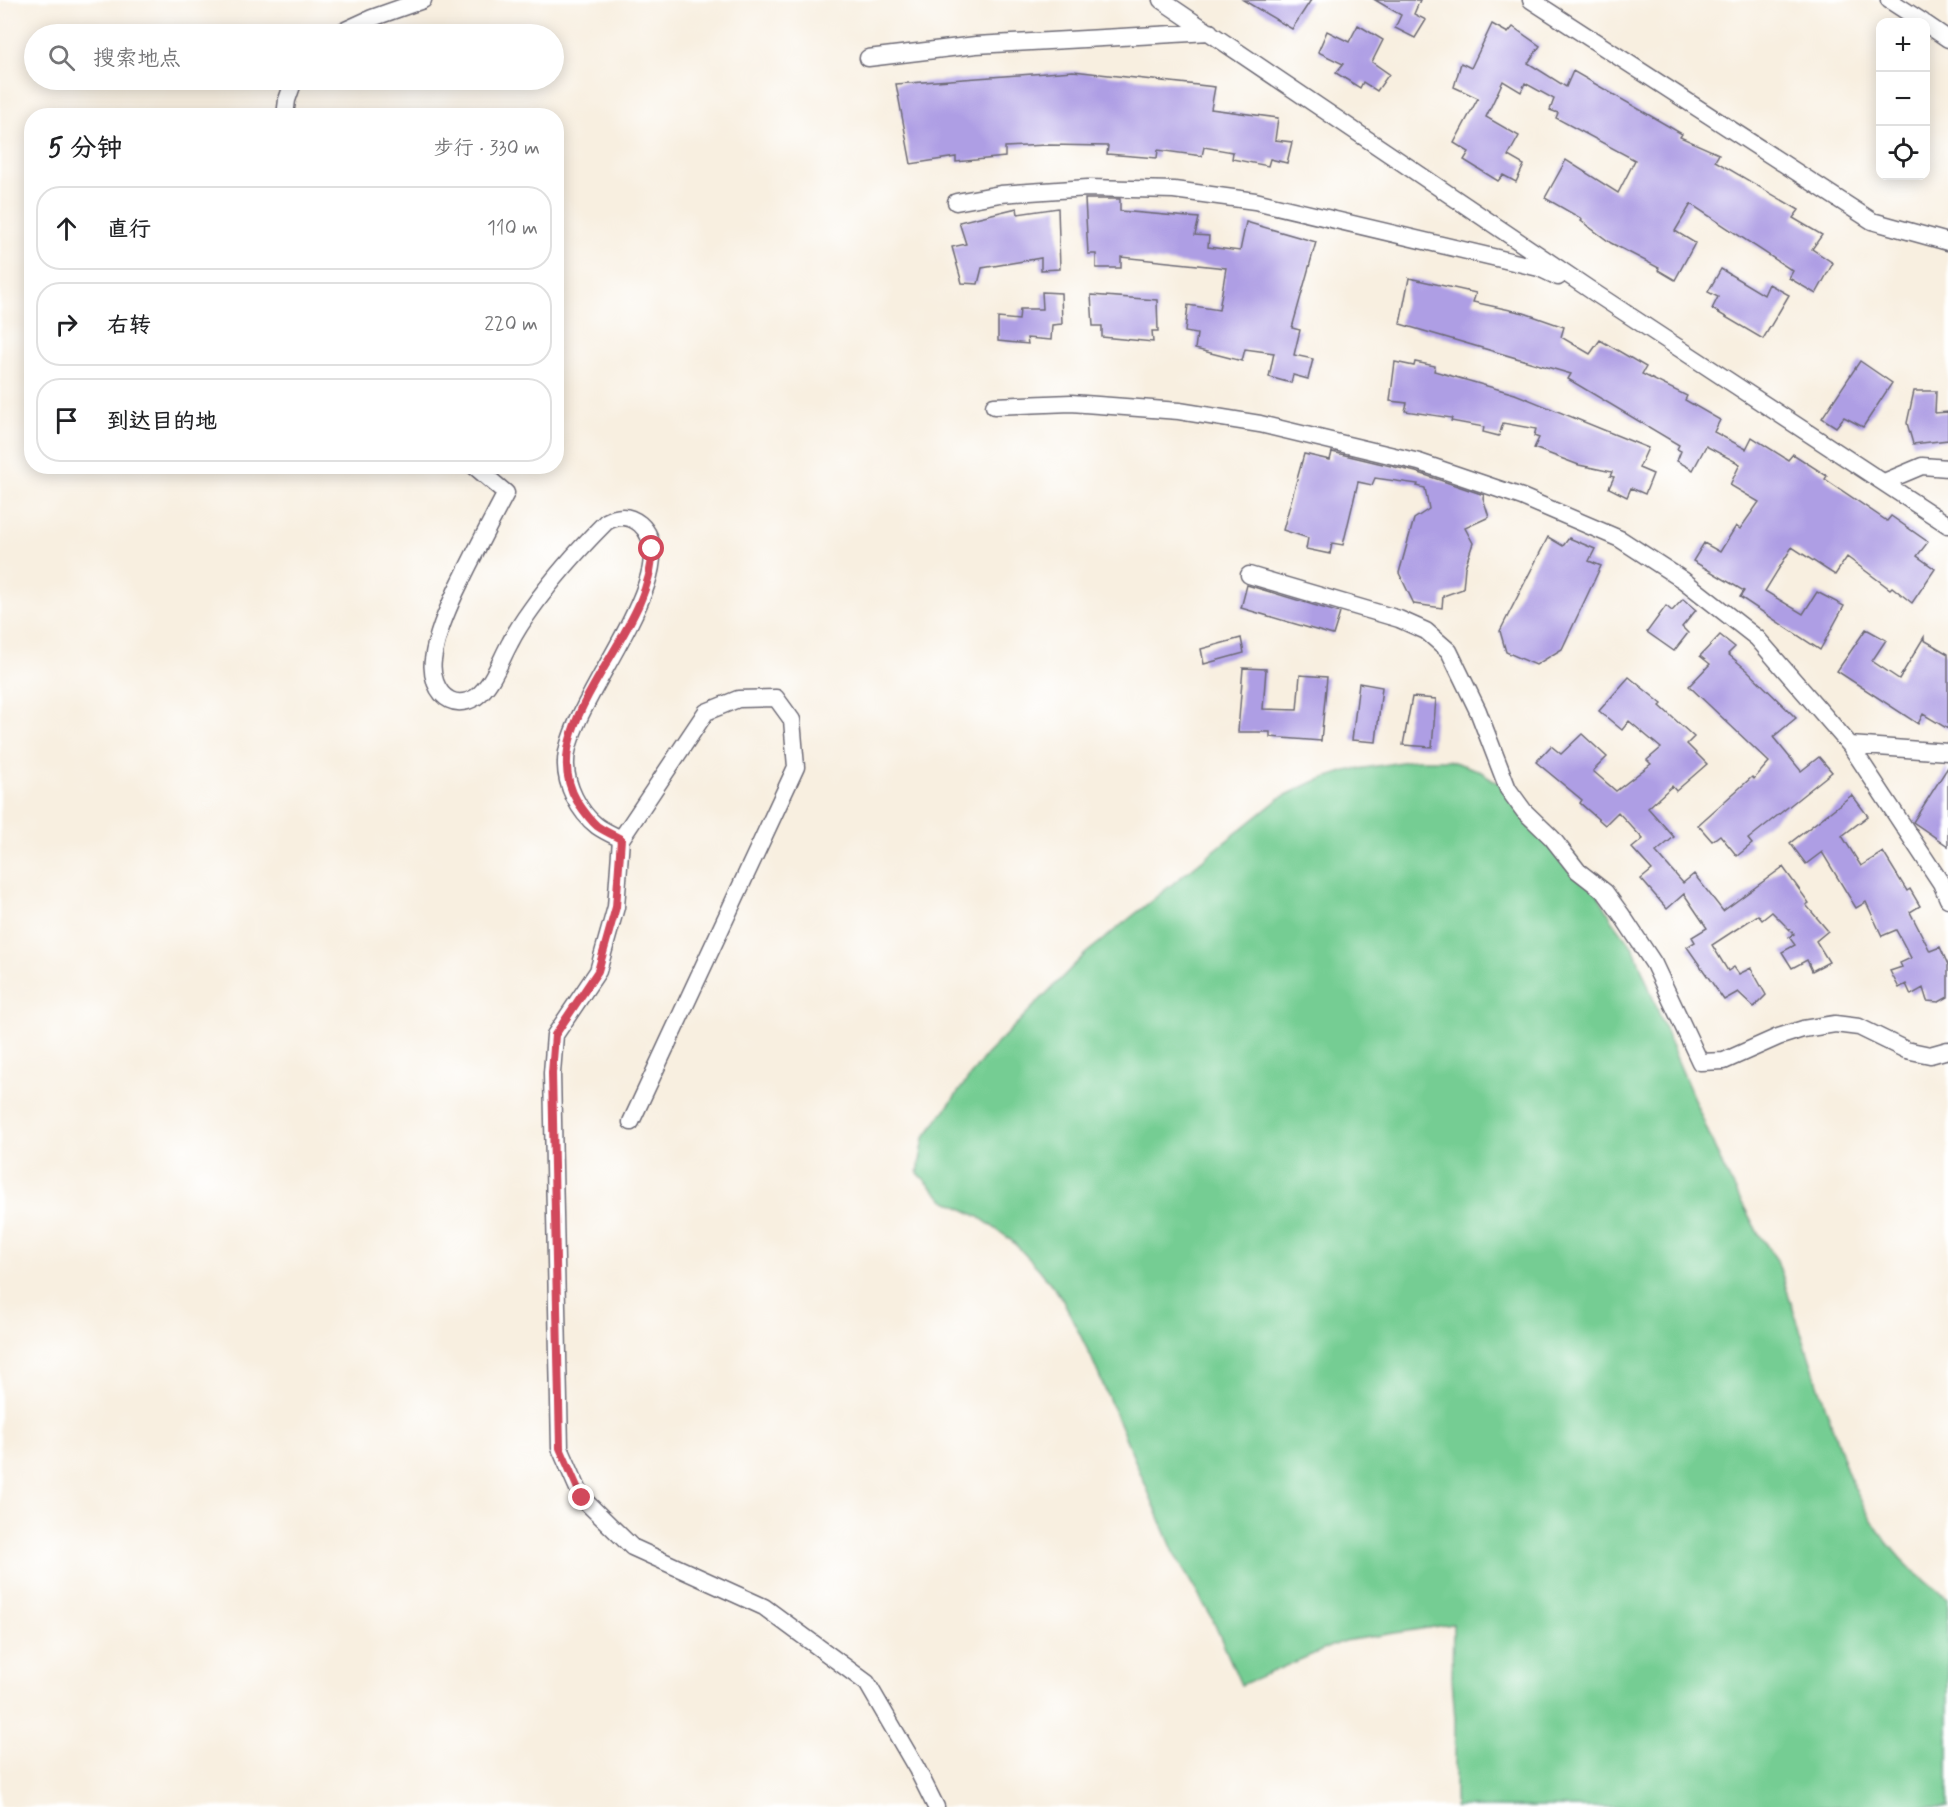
<!DOCTYPE html>
<html lang="zh">
<head>
<meta charset="utf-8">
<style>
	body { margin:0; font-family:Mynerve,"LXGW WenKai TC",sans-serif; background:#f6f6f6; color:#202124 }
	.controls { position:absolute; right:18px; top:18px; display:grid; overflow:hidden; border-radius:12px; box-shadow:0 3px 15px #0003 }
	.controls button { width:54px; height:54px; display:grid; place-items:center; padding:0; border:0; border-bottom:2px solid #e0e0e0; background:#fff; color:#202124; font:30px sans-serif }
	.stop { position:absolute; width:18px; height:18px; margin:-14px; border:4px solid #d1495b; border-radius:50%; background:#fff }
	.stop.end { background:#d1495b; border-color:#fff; box-shadow:0 2px 6px #0008 }
	.list { margin:0; padding:0; list-style:none }
	h2 { display:flex; justify-content:space-between; align-items:center; height:78px; margin:0; padding:0 24px; font-size:26px }
	h2 small { font-size:20px; font-weight:400; color:#757577 }
	.list li { display:grid; grid-template-columns:39px 1fr auto; gap:18px; align-items:center; box-sizing:border-box; height:84px; margin:0 12px 12px; padding:0 12px; border:2px solid #e0e0e0; border-radius:24px }
	.list b { display:block; font-size:22px; white-space:nowrap }
	.list em { font-size:20px; font-style:normal; color:#757577 }
	.icon { flex:none; width:33px; height:33px; fill:none; stroke:currentColor; stroke-width:2; stroke-linecap:round; stroke-linejoin:round }
	.map { position:relative; flex:none; width:1948px; height:1807px; overflow:hidden }
	.search { position:absolute; background:#fff; box-shadow:0 3px 15px #0003; left:24px; top:24px; width:540px; height:66px; display:flex; align-items:center; gap:15px; box-sizing:border-box; padding:0 21px; border-radius:33px; color:#757577; font-size:22px }
	.panel { position:absolute; background:#fff; box-shadow:0 3px 15px #0003; left:24px; top:108px; width:540px; height:366px; border-radius:24px }
	.map>svg:first-child { display:block }
	.green { fill:#74cd93; stroke:#4b7867; stroke-width:1.5 }
	.building { fill:#ae9ee4 }
	.lines { fill:none; stroke-linecap:round; stroke-linejoin:round }
	.street-casing { stroke:#6d6a75; stroke-width:19 }
	.street { stroke:#fff; stroke-width:16 }
	.route { stroke:#d1495b; stroke-width:8 }
</style>
</head>
<body>
<div class="map">
<svg width="1948" height="1807" viewBox="0 0 1948 1807">
	<rect width="100%" height="100%" fill="#fff"/>
	<filter id="ink" filterUnits="userSpaceOnUse"><feTurbulence type="fractalNoise" baseFrequency=".0167" numOctaves="2"/><feDisplacementMap in="SourceGraphic" scale="12" xChannelSelector="R" yChannelSelector="G"/><feConvolveMatrix kernelMatrix="1 2 1 2 8 2 1 2 1" color-interpolation-filters="sRGB"/></filter>
	<filter id="wash" filterUnits="userSpaceOnUse"><feTurbulence type="fractalNoise" baseFrequency=".008" numOctaves="4" result="noise"/><feDisplacementMap in="SourceGraphic" scale="24" xChannelSelector="R" yChannelSelector="G"/><feGaussianBlur stdDeviation="1.35" result="paint"/><feColorMatrix in="noise" values="0 0 0 0 0 0 0 0 0 0 0 0 0 0 0 0 0 1.4 0 .05"/><feComposite in="paint" operator="in"/></filter>
	<g filter="url(#wash)">
		<rect width="100%" height="100%" fill="#f8efe0"/>
		<path class="green" d="M 1414,760 L 1448,760 L 1478,770 L 1508,789 L 1579,861 L 1613,921 L 1634,949 L 1674,1052 L 1723,1167 L 1758,1233 L 1777,1260 L 1847,1471 C 1869,1524 1899,1567 1948,1598 L 1948,1807 L 1455,1807 L 1455,1719 L 1452,1678 L 1453,1624 L 1344,1641 L 1241,1685 L 1212,1618 L 1176,1557 L 1092,1359 L 1062,1298 L 1039,1269 L 1011,1240 L 979,1217 L 943,1199 L 918,1173 L 924,1138 L 985,1056 L 1085,954 L 1280,798 L 1313,782 L 1346,771 Z"/>
		<g id="blocks">
			<path class="building" d="M 1243,0 L 1311,0 L 1292,29 Z
				M 1375,0 L 1420,0 L 1414,14 L 1426,20 L 1415,38 L 1395,28 L 1401,15 Z
				M 1492,24 L 1508,33 L 1513,27 L 1540,46 L 1528,63 L 1566,87 L 1573,71 L 1682,134 L 1680,137 L 1719,154 L 1715,161 L 1799,210 L 1793,218 L 1822,235 L 1812,249 L 1833,263 L 1816,294 L 1789,278 L 1793,271 L 1691,204 L 1675,231 L 1695,243 L 1675,280 L 1658,270 L 1659,268 L 1611,243 L 1581,221 L 1582,219 L 1545,198 L 1566,160 L 1618,193 L 1635,160 L 1556,118 L 1558,113 L 1550,110 L 1554,99 L 1525,83 L 1521,92 L 1503,81 L 1486,117 L 1519,136 L 1508,156 L 1524,165 L 1516,182 L 1503,175 L 1498,181 L 1464,160 L 1469,152 L 1454,143 L 1478,98 L 1454,87 L 1461,63 L 1471,68 Z
				M 1358,25 L 1383,40 L 1372,62 L 1389,74 L 1377,91 L 1363,82 L 1360,88 L 1336,73 L 1343,64 L 1318,52 L 1327,31 L 1349,42 Z
				M 1073,71 L 1215,87 L 1211,109 L 1278,118 L 1275,140 L 1292,142 L 1287,163 L 1270,159 L 1268,166 L 1232,159 L 1233,152 L 1204,147 L 1202,156 L 1158,150 L 1157,158 L 1107,154 L 1108,146 L 1047,145 L 1005,147 L 1005,157 L 956,162 L 956,157 L 911,164 L 896,84 Z
				M 1085,199 L 1120,199 L 1120,211 L 1199,218 L 1195,235 L 1209,236 L 1208,247 L 1240,251 L 1246,222 L 1316,242 L 1292,328 L 1300,330 L 1294,355 L 1313,359 L 1308,379 L 1293,375 L 1291,383 L 1269,377 L 1274,353 L 1245,349 L 1242,361 L 1195,349 L 1197,334 L 1185,332 L 1188,305 L 1219,310 L 1226,268 L 1121,257 L 1121,268 L 1096,268 L 1096,254 L 1088,254 Z
				M 1017,208 L 1018,214 L 1058,208 L 1060,269 L 1041,270 L 1041,258 L 982,268 L 978,284 L 962,283 L 952,247 L 966,244 L 959,222 Z
				M 1721,269 L 1764,295 L 1769,284 L 1789,295 L 1763,339 L 1712,309 L 1718,297 L 1708,292 Z
				M 1409,278 L 1476,293 L 1473,302 L 1524,313 L 1564,327 L 1561,337 L 1590,354 L 1600,340 L 1646,367 L 1642,374 L 1687,396 L 1685,400 L 1720,420 L 1714,432 L 1746,449 L 1752,437 L 1788,460 L 1793,454 L 1827,476 L 1825,479 L 1887,521 L 1891,516 L 1928,542 L 1917,556 L 1935,569 L 1912,603 L 1892,587 L 1890,589 L 1847,557 L 1835,575 L 1792,547 L 1765,591 L 1803,614 L 1817,592 L 1844,606 L 1820,650 L 1740,597 L 1744,591 L 1693,561 L 1704,543 L 1720,552 L 1736,526 L 1740,529 L 1759,502 L 1730,485 L 1740,464 L 1706,446 L 1693,470 L 1677,461 L 1681,451 L 1677,449 L 1679,445 L 1568,379 L 1571,374 L 1400,324 Z
				M 1042,292 L 1061,293 L 1062,324 L 1052,325 L 1051,340 L 1027,338 L 1028,344 L 998,341 L 998,318 L 1019,320 L 1020,309 L 1043,309 Z
				M 1091,295 L 1157,300 L 1158,331 L 1152,331 L 1153,342 L 1102,337 L 1102,326 L 1093,326 Z
				M 1860,361 L 1892,383 L 1863,427 L 1844,417 L 1836,427 L 1822,418 Z
				M 1395,362 L 1414,366 L 1415,362 L 1435,366 L 1434,371 L 1515,394 L 1648,448 L 1639,468 L 1653,474 L 1645,494 L 1631,488 L 1627,497 L 1609,488 L 1614,477 L 1610,476 L 1612,472 L 1579,465 L 1534,448 L 1539,438 L 1534,436 L 1536,429 L 1503,423 L 1499,436 L 1483,432 L 1484,427 L 1451,421 L 1452,418 L 1405,411 L 1407,403 L 1390,401 Z
				M 1914,391 L 1936,391 L 1935,413 L 1948,412 L 1948,440 L 1913,444 L 1907,423 Z
				M 1332,452 L 1416,472 L 1484,495 L 1483,498 L 1489,517 L 1465,528 L 1473,543 L 1465,567 L 1463,589 L 1443,596 L 1442,608 L 1414,604 L 1399,573 L 1414,519 L 1429,509 L 1425,488 L 1417,486 L 1418,484 L 1375,478 L 1372,485 L 1358,482 L 1343,545 L 1332,543 L 1330,554 L 1306,549 L 1308,538 L 1283,530 L 1304,454 L 1330,460 Z
				M 1548,537 L 1563,546 L 1569,538 L 1595,549 L 1589,561 L 1601,566 L 1562,649 L 1536,665 L 1506,652 L 1500,631 Z
				M 1247,585 L 1340,613 L 1333,635 L 1241,608 Z
				M 1683,599 L 1696,610 L 1682,627 L 1688,633 L 1674,651 L 1647,632 L 1666,606 L 1672,611 Z
				M 1866,629 L 1886,640 L 1872,661 L 1899,679 L 1924,637 L 1924,640 L 1948,654 L 1948,729 L 1923,714 L 1918,724 L 1837,671 Z
				M 1720,635 L 1735,647 L 1728,654 L 1747,670 L 1796,718 L 1773,737 L 1801,771 L 1819,757 L 1832,772 L 1748,839 L 1752,844 L 1737,856 L 1720,835 L 1712,841 L 1698,825 L 1752,777 L 1754,779 L 1769,762 L 1689,686 L 1710,664 L 1700,656 Z
				M 1241,638 L 1244,653 L 1204,664 L 1201,649 Z
				M 1243,668 L 1266,669 L 1263,709 L 1297,710 L 1300,675 L 1327,677 L 1321,741 L 1270,737 L 1270,732 L 1238,732 Z
				M 1629,677 L 1662,704 L 1660,706 L 1694,737 L 1687,744 L 1707,764 L 1676,791 L 1672,786 L 1648,808 L 1674,837 L 1656,852 L 1683,883 L 1694,874 L 1723,911 L 1783,867 L 1809,903 L 1806,905 L 1828,931 L 1816,941 L 1829,962 L 1812,971 L 1807,960 L 1792,968 L 1782,952 L 1795,945 L 1789,937 L 1794,934 L 1772,912 L 1762,920 L 1758,915 L 1712,945 L 1728,971 L 1734,967 L 1739,974 L 1751,968 L 1766,995 L 1754,1007 L 1738,992 L 1724,1000 L 1687,947 L 1695,942 L 1692,937 L 1707,928 L 1684,894 L 1667,909 L 1641,879 L 1652,870 L 1632,848 L 1643,839 L 1618,812 L 1605,825 L 1580,803 L 1582,800 L 1536,762 L 1551,746 L 1561,754 L 1582,734 L 1607,757 L 1593,771 L 1616,791 L 1651,764 L 1647,760 L 1661,748 L 1629,721 L 1622,730 L 1599,711 Z
				M 1359,683 L 1382,687 L 1376,742 L 1352,740 Z
				M 1412,697 L 1436,699 L 1432,747 L 1403,745 Z
				M 1948,767 L 1948,846 L 1913,822 Z
				M 1852,795 L 1868,816 L 1842,836 L 1861,866 L 1883,852 L 1907,891 L 1910,889 L 1920,906 L 1910,912 L 1930,951 L 1940,947 L 1948,965 L 1948,997 L 1939,1002 L 1927,1001 L 1923,988 L 1911,995 L 1906,984 L 1899,988 L 1890,971 L 1902,967 L 1900,963 L 1911,958 L 1896,930 L 1882,936 L 1866,902 L 1856,908 L 1822,852 L 1806,864 L 1790,843 Z"/>
		</g>
	</g>
	<g filter="url(#ink)">
		<use href="#blocks" fill-opacity="0" stroke="#6d6a75" stroke-width="1.5"/>
		<g class="lines">
			<defs>
				<path id="street" d="M 1161,0 L 1595,293 L 1948,525
					M 1531,0 L 1872,221 L 1948,242
					M 1889,0 L 1923,22
					M 1926,24 L 1948,39
					M 337,34 L 372,18 L 423,0
					M 868,58 L 976,45 L 1210,32
					M 285,116 L 287,100 L 294,80
					M 956,202 L 1000,194 L 1088,188 L 1174,190 L 1255,201 L 1539,268 L 1558,277
					M 994,406 L 1071,403 L 1179,411 L 1260,424 L 1419,462 L 1522,497 L 1620,539 L 1683,580 L 1757,638 L 1850,745 L 1941,883 L 1948,899
					M 474,466 L 506,493 C 489,525 472,558 456,591 C 446,613 436,636 433,660 C 431,674 436,693 450,700 C 458,704 468,702 476,697 C 493,684 500,661 510,643 C 516,631 524,619 532,608 C 554,577 579,549 606,522 C 618,515 629,515 640,524 C 691,569 566,703 566,762 C 565,785 579,812 597,826 C 604,831 613,835 621,839
					M 1884,482 L 1922,466 L 1948,468
					M 1249,575 L 1399,619 L 1426,631 L 1449,651 L 1478,711 L 1508,789 L 1524,811 L 1552,838 L 1578,871 L 1605,892 L 1621,914 L 1654,964 L 1700,1062 L 1724,1061 L 1778,1037 L 1803,1029 L 1835,1024 L 1859,1027 L 1906,1050 L 1930,1055 L 1948,1050
					M 1850,745 L 1948,752
					M 631,1122 L 796,767 L 792,720 L 776,698 L 738,699 L 706,712 L 621,839 L 616,907 L 598,971 L 555,1035 L 552,1073 L 560,1448 L 582,1498 L 632,1547 L 764,1607 L 867,1683 L 917,1769 L 936,1807"/>
			</defs>
			<use href="#street" class="street-casing"/>
			<use href="#street" class="street"/>
		</g>
	</g>
	<g class="lines" filter="url(#ink)">
		<path class="route" d="M 582,1498 L 560,1448 L 552,1073 L 555,1035 L 598,971 L 616,907 L 621,839 C 613,835 604,831 597,826 C 589,819 583,810 577,801 C 531,724 655,632 652,549"/>
	</g>
</svg>
<div class="controls">
<button>+</button>
<button>−</button>
<button><svg class="icon" aria-label="locate" viewBox="0 0 24 24"><circle cx="12" cy="12" r="6"/><path d="M12 2v4M12 18v4M2 12h4M18 12h4"/></svg></button>
</div>
<div class="stop" style="left:652px;top:549px"></div>
<div class="stop end" style="left:582px;top:1498px"></div>
<div class="search"><svg class="icon" aria-label="search" viewBox="0 0 24 24"><circle cx="10" cy="10" r="6"/><path d="M15 15l6 6"/></svg>搜索地点</div>
<section class="panel">
<h2>5 分钟<small>步行 · 330 m</small></h2>
<ul class="list">
<li><svg class="icon" aria-label="ahead" viewBox="0 0 24 24"><path d="M12 20V5M6 11l6-6 6 6"/></svg><div><b>直行</b></div><em>110 m</em></li>
<li><svg class="icon" aria-label="right" viewBox="0 0 24 24"><path d="M7 20v-9h11M14 6l5 5-5 5"/></svg><div><b>右转</b></div><em>220 m</em></li>
<li><svg class="icon" aria-label="arrive" viewBox="0 0 24 24"><path d="M6 21V4h12l-3 4 3 4H6"/></svg><div><b>到达目的地</b></div></li>
</ul>
</section>
</div>
</body>
</html>
